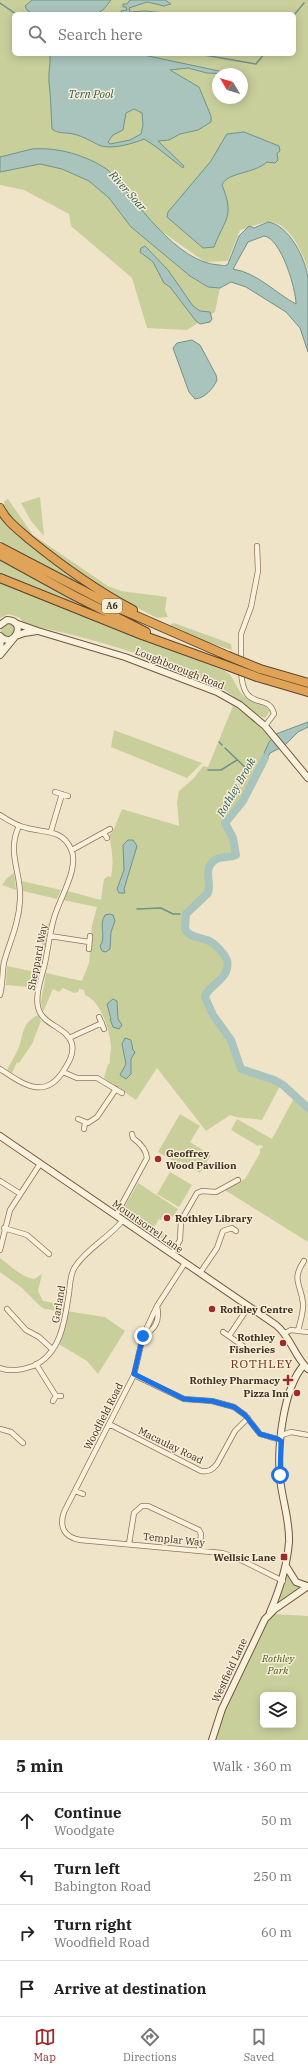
<!DOCTYPE html>
<html lang="en">
<head>
<meta charset="utf-8">
<style>
	body { margin:0; font-family:"IBM Plex Serif",serif; background:#f6f6f6; color:#222 }
	.controls { position:absolute; right:12px; bottom:12px; display:grid; overflow:hidden; border-radius:6px; box-shadow:0 2px 10px #0003 }
	.controls button { width:36px; height:36px; display:grid; place-items:center; padding:0; border:0; border-bottom:1px solid #e0e0e0; background:#fff; color:#222; font:20px sans-serif }
	.compass { position:absolute; left:212px; top:68px; width:36px; height:36px; border-radius:50%; background:#fff; box-shadow:0 2px 10px #0003; rotate:308deg }
	.stop { position:absolute; width:12px; height:12px; margin:-9px; border:3px solid #1a73e8; border-radius:50%; background:#fff }
	.stop.end { background:#1a73e8; border-color:#fff; box-shadow:0 1px 4px #0008 }
	.list { margin:0; padding:0; list-style:none }
	h2 { display:flex; justify-content:space-between; align-items:center; height:52px; margin:0; padding:0 16px; font-size:17px }
	h2 small { font-size:13px; font-weight:400; color:#767676 }
	.list li { display:grid; grid-template-columns:26px 1fr auto; gap:12px; align-items:center; box-sizing:border-box; height:56px; padding:0 16px; border-top:1px solid #e0e0e0 }
	.list b { display:block; font-size:15px; white-space:nowrap }
	.list p { margin:0; font-size:13px; white-space:nowrap; color:#767676 }
	.list em { font-size:13px; font-style:normal; color:#767676 }
	.icon { flex:none; width:22px; height:22px; fill:none; stroke:currentColor; stroke-width:2; stroke-linecap:round; stroke-linejoin:round }
	.map { position:relative; flex:none; width:308px; height:1740px; overflow:hidden }
	.search { position:absolute; background:#fff; box-shadow:0 2px 10px #0003; left:12px; right:12px; top:12px; height:44px; display:flex; align-items:center; gap:10px; box-sizing:border-box; padding:0 14px; border-radius:6px; color:#767676; font-size:15px }
	.sheet { height:276px; background:#fff }
	nav { display:flex; justify-content:space-around; align-items:center; box-sizing:border-box; height:56px; border-top:1px solid #e0e0e0; background:#fff; font-size:11px; color:#767676 }
	nav a { display:grid; justify-items:center; gap:2px }
	nav .on { color:#9e2a2b }
	.map>svg:first-child { display:block }
	.green { fill:#c9cf9b; fill-rule:evenodd }
	.water { fill:#a9c4bc; stroke:#6f938a; fill-rule:evenodd }
	.lines { fill:none; stroke-linecap:round; stroke-linejoin:round }
	.stream { stroke:#6f938a; stroke-width:1.5 }
	.river { stroke:#a9c4bc; stroke-width:8 }
	.street-casing { stroke:#8d765c; stroke-width:6 }
	.secondary-casing { stroke:#6f573f; stroke-width:8 }
	.highway-casing { stroke:#5b4430; stroke-width:10 }
	.street { stroke:#faf1dc; stroke-width:4.5 }
	.secondary { stroke:#faf1dc; stroke-width:6 }
	.highway { stroke:#e0a458; stroke-width:8 }
	.highway-bridge-casing { stroke:#5b4430; stroke-width:10; stroke-linecap:butt }
	.highway-bridge { stroke:#e0a458; stroke-width:8 }
	.route { stroke:#1a73e8; stroke-width:5 }
	.poi-dot { fill:#9e2a2b; stroke:#f7eed8; stroke-width:1.5 }
	.labels { text-anchor:middle; stroke-width:3; stroke-linejoin:round; paint-order:stroke }
	.shield { fill:#f7eed8; stroke:#756857; stroke-width:1 }
	.shield-label { font-size:9px; font-weight:bold; fill:#3d2e20 }
	.street-label { font-size:10px; fill:#3d2e20; stroke:#f7eed8 }
	.poi-label { font-size:10px; font-weight:bold; fill:#3d2e20; stroke:#f7eed8; text-anchor:end }
	.park-label { font-size:10px; font-style:italic; fill:#4d5a26; stroke:#f7eed8 }
	.water-label { font-size:11px; font-style:italic; fill:#2f5d5a; stroke:#f7eed8 }
	.quarter-label { font-size:12px; letter-spacing:1px; fill:#6b2e1e; stroke:#f7eed8 }
</style>
</head>
<body>
<div class="map">
<svg width="308" height="1740" viewBox="0 0 308 1740">
	<rect width="100%" height="100%" fill="#f0e4c8"/>
	<path class="green" d="M 0,0 L 308,0 L 308,270 C 303,253 289,221 268,222 C 259,223 249,228 240,230 L 228,261 L 205,262 L 127,207 L 94,162 L 65,170 L 89,181 L 97,188 L 109,198 L 131,227 L 190,276 L 208,287 L 220,288 L 215,312 L 187,330 L 147,328 L 132,278 L 71,226 L 69,214 L 24,190 L 0,185 L 0,172 L 3,171 L 0,170 ZM 14,14 L 294,14 L 294,54 L 14,54 ZM 218,74 L 242,74 L 242,98 L 218,98 Z
		M 40,497 L 44,536 L 31,521 L 21,503 Z
		M 8,499 L 33,535 L 108,586 L 121,591 L 167,597 L 165,610 L 168,617 L 157,618 L 117,597 L 58,558 L 25,531 L 11,517 L 6,511 L 4,501 Z
		M 0,518 L 75,579 L 113,602 L 0,541 Z
		M 0,559 L 51,587 L 106,615 L 105,618 L 0,575 Z
		M 0,582 L 223,670 C 237,677 234,688 245,697 C 253,704 264,703 270,711 L 265,718 C 258,717 227,690 215,684 C 155,657 89,637 24,624 L 20,618 L 9,614 L 0,618 Z
		M1 630a7 7 0 1 1 14 0a7 7 0 1 1-14 0Z
		M 174,623 L 226,642 L 231,644 L 232,650 L 207,642 L 170,625 Z
		M 233,706 L 249,716 L 271,738 L 257,766 L 258,769 L 243,797 L 223,825 L 230,836 L 236,855 C 229,857 219,857 213,862 C 203,871 213,883 208,892 C 201,909 184,905 185,930 C 192,936 200,936 208,940 C 218,946 233,961 225,973 C 219,982 210,987 205,997 L 211,1012 L 231,1042 L 241,1069 L 262,1075 L 281,1084 L 262,1120 C 251,1118 239,1119 230,1115 L 206,1131 L 157,1068 L 136,1100 L 104,1078 L 108,1064 L 110,1063 C 109,1057 111,1052 111,1047 C 110,1031 101,1001 85,995 L 84,990 L 79,989 L 78,992 L 74,993 L 63,988 L 59,992 L 53,989 L 43,1012 L 41,1002 L 46,973 L 82,981 L 89,963 L 92,925 L 97,907 L 63,900 L 68,891 L 101,900 L 104,879 L 108,876 L 111,877 C 114,861 112,851 109,835 L 114,829 L 122,809 L 179,826 L 177,802 L 179,791 L 194,778 L 203,766 L 208,767 Z
		M 114,730 L 202,763 L 187,778 L 111,747 Z
		M 14,873 L 16,890 L 2,885 L 7,878 Z
		M 22,881 L 61,890 L 57,899 L 23,891 Z
		M 49,923 L 45,948 C 37,939 40,930 49,923 Z
		M 7,966 L 40,973 L 37,988 L 6,985 Z
		M 38,1015 L 41,1021 L 32,1044 L 19,1063 L 17,1062 L 12,1073 L 7,1070 C 11,1062 17,1053 20,1044 C 24,1030 23,1023 38,1015 Z
		M 294,1098 L 308,1109 L 308,1242 L 223,1189 L 245,1179 L 260,1153 L 260,1149 L 263,1147 L 261,1145 L 258,1146 L 231,1130 L 237,1119 L 272,1139 Z
		M 180,1114 L 200,1126 L 190,1142 L 211,1155 L 200,1173 L 180,1161 L 178,1164 L 158,1152 Z
		M 170,1172 L 192,1185 L 179,1207 L 157,1194 Z
		M 138,1183 L 178,1209 L 173,1217 L 164,1213 L 161,1220 L 159,1219 L 153,1229 L 162,1235 L 164,1232 L 165,1238 L 163,1242 L 121,1213 Z
		M 0,1258 C 11,1266 21,1277 34,1279 L 42,1274 L 38,1291 L 43,1301 L 66,1305 L 66,1311 L 105,1317 L 125,1331 L 98,1374 L 87,1361 L 57,1343 L 66,1312 L 45,1309 L 41,1307 L 22,1288 L 0,1272 Z
		M 286,1575 L 288,1575 L 302,1587 L 280,1602 L 278,1600 Z
		M 273,1614 L 308,1616 L 308,1740 L 214,1740 L 221,1717 L 264,1625 ZM 263,1695 L 293,1695 L 293,1725 L 263,1725 Z"/>
	<path class="water" d="M 32,0 L 111,0 L 103,10 L 96,14 L 33,14 L 27,10 L 25,6 Z
		M 130,0 L 165,0 L 171,4 L 164,6 L 147,2 L 129,8 L 130,12 L 145,11 L 177,14 L 122,14 L 121,11 L 127,10 L 126,7 L 123,7 L 123,4 L 127,4 Z
		M 50,54 L 139,54 L 233,74 L 207,73 L 188,68 L 170,70 L 199,87 L 211,116 L 211,122 L 198,130 L 180,134 L 169,140 L 158,141 L 184,166 L 183,168 L 155,146 L 144,139 C 132,144 114,149 101,146 C 92,142 83,136 73,134 C 65,132 58,134 52,129 C 51,113 51,98 49,82 C 48,73 51,63 50,54 ZM 134,109 L 142,113 L 143,125 L 141,134 L 130,140 L 110,144 L 108,142 L 113,135 L 123,130 L 126,113 Z
		M 244,132 L 279,146 L 280,151 L 277,153 L 278,160 L 275,163 L 267,162 C 254,174 227,172 222,185 C 235,217 225,218 214,247 L 203,248 L 167,217 L 168,212 L 211,161 L 225,137 L 227,134 Z
		M 32,149 C 58,147 86,155 108,170 C 136,200 176,263 219,265 C 223,265 224,267 228,264 L 239,236 L 249,226 L 254,228 L 268,222 C 289,225 306,259 308,279 C 308,303 308,328 308,352 L 300,328 L 286,312 L 246,287 L 231,282 L 220,288 L 208,287 L 190,276 L 131,227 L 109,198 L 89,181 L 62,169 L 40,164 L 0,172 L 0,157 ZM 264,236 C 281,238 296,289 296,304 C 275,293 258,273 233,269 L 248,242 Z
		M 145,246 L 168,270 L 193,306 L 200,311 L 210,312 L 212,319 L 210,322 L 200,324 L 196,321 L 170,287 L 164,283 L 153,262 L 140,252 L 141,248 Z
		M 192,340 L 200,345 L 216,375 L 217,380 C 213,389 205,398 195,399 L 189,392 L 173,348 L 177,343 Z
		M 308,722 L 308,727 L 298,732 L 284,746 L 270,753 L 262,768 L 258,767 L 269,742 L 276,734 Z
		M 128,840 L 133,840 L 137,846 L 124,889 L 125,893 L 119,893 L 117,889 L 124,870 L 123,845 Z
		M 110,914 L 113,915 L 115,921 L 111,932 L 110,949 L 106,952 L 102,951 L 100,946 C 107,937 98,925 105,915 Z
		M 113,999 L 117,1001 L 118,1019 L 122,1025 L 119,1029 L 113,1027 L 110,1019 L 111,1019 L 107,1004 Z
		M 125,1038 L 131,1040 L 133,1050 L 135,1052 L 131,1059 L 131,1074 L 126,1079 L 120,1075 L 126,1064 L 122,1044 Z"/>
	<g class="lines">
		<path class="stream" d="M 0,3 L 16,14
			M 294,15 L 304,3
			M 198,54 L 256,64 L 264,54
			M 219,742 L 222,745
			M 225,748 L 250,772
			M 208,770 L 221,770 L 237,760
			M 137,909 L 161,908 L 173,914 L 180,914
			M 184,913 L 187,913"/>
		<path class="river" d="M 265,758 L 243,801 L 225,823 L 233,838 L 236,855 C 230,858 220,856 215,860 C 202,869 212,882 208,893 L 186,914 L 185,929 C 189,937 199,937 207,940 C 215,943 224,953 227,960 C 231,980 208,984 205,997 L 213,1015 L 231,1040 L 241,1069 L 274,1080 L 283,1085 L 308,1108"/>
		<defs>
			<path id="street" d="M 241,662 L 241,634 L 251,607 L 258,571 L 257,546
				M 241,669 C 242,715 269,691 274,714 L 265,726
				M 55,792 L 68,796
				M 0,815 C 9,821 17,826 27,828 C 45,833 62,829 71,849 C 80,868 59,899 54,918 C 50,932 48,948 45,963 C 42,976 35,994 38,1007 C 42,1026 67,1026 72,1044 C 74,1054 69,1062 64,1070 C 45,1101 23,1084 0,1069
				M 51,831 L 62,794
				M 104,833 L 107,838
				M 72,850 L 110,829
				M 50,936 L 89,942
				M 89,949 L 90,936
				M 0,995 C 3,984 2,973 4,962 C 10,941 19,923 20,900 C 22,873 6,853 19,826
				M 99,1017 L 104,1029
				M 69,1038 L 102,1023
				M 63,1072 L 77,1078 L 97,1078 L 122,1093
				M 78,1119 L 88,1123 L 97,1117 L 116,1089
				M 84,1129 L 85,1123
				M 0,1181 L 19,1193
				M 116,1215 L 147,1158 C 146,1149 140,1143 133,1138 L 132,1134
				M 4,1228 L 27,1235 L 49,1254
				M 0,1250 L 10,1210 L 40,1164
				M 172,1254 L 180,1240 L 181,1221 L 197,1193 L 202,1191 L 216,1192 L 238,1180
				M 185,1263 L 157,1306 L 143,1336 L 134,1375 L 64,1512 C 59,1527 64,1537 80,1540 L 222,1553 L 235,1557 L 283,1581
				M 200,1273 L 217,1248 L 223,1231 L 232,1228 L 236,1231
				M 7,1309 L 26,1330 L 39,1337 L 52,1349
				M 298,1331 C 300,1322 304,1311 303,1303 C 301,1284 291,1280 304,1261
				M 223,1332 L 243,1346
				M 285,1333 L 291,1330 L 308,1332
				M 143,1336 C 156,1329 160,1320 157,1306
				M 229,1336 L 249,1306
				M 36,1364 L 56,1396
				M 0,1368 C 11,1372 22,1370 33,1366 C 61,1354 65,1320 69,1293 C 70,1285 70,1274 75,1267 C 87,1248 109,1238 123,1220
				M 134,1375 L 184,1399 L 212,1401 L 234,1407 L 245,1415 L 260,1434 L 280,1440
				M 53,1401 L 56,1396 L 61,1396
				M 109,1424 L 201,1471 C 209,1472 212,1470 217,1464 L 235,1431 L 248,1418
				M 0,1429 L 11,1432 L 23,1443
				M 282,1435 L 291,1432 L 308,1435
				M 75,1491 L 83,1494
				M 129,1544 L 134,1513 L 142,1506 L 148,1506 L 199,1530 L 201,1534 L 199,1551"/>
			<path id="secondary" d="M 15,623 L 38,631 L 125,657 L 217,692 L 240,705 L 265,726 L 308,778
				M 0,625 L 7,620 C 28,620 14,651 0,636
				M 16,636 L 24,633 L 37,631
				M 0,653 L 1,637
				M 0,655 L 14,638
				M 0,1136 L 276,1325 C 291,1337 294,1356 308,1369
				M 286,1566 L 296,1582 L 307,1586
				M 270,1612 C 280,1589 287,1567 289,1542 C 290,1520 282,1500 280,1478 C 277,1448 283,1388 304,1365
				M 212,1740 L 222,1709 L 265,1619 L 275,1609 L 308,1586"/>
			<path id="highway" d="M 0,508 C 6,521 19,530 29,539 C 62,566 96,590 133,610
				M 0,547 L 109,604 L 228,656
				M 0,555 L 73,595 L 146,632
				M 0,578 L 142,635 L 225,665
				M 260,669 L 308,683
				M 257,677 L 308,692"/>
		</defs>
		<use href="#street" class="street-casing"/>
		<use href="#secondary" class="secondary-casing"/>
		<use href="#highway" class="highway-casing"/>
		<use href="#street" class="street"/>
		<use href="#secondary" class="secondary"/>
		<use href="#highway" class="highway"/>
		<defs>
			<path id="highway-bridge" d="M 228,656 L 260,669
				M 225,665 L 257,677"/>
		</defs>
		<use href="#highway-bridge" class="highway-bridge-casing"/>
		<use href="#highway-bridge" class="highway-bridge"/>
	</g>
	<g class="lines">
		<path class="route" d="M 143,1336 L 134,1374 L 184,1399 L 212,1401 L 234,1407 L 245,1415 L 260,1434 L 278,1439 L 281,1441 L 280,1475"/>
	</g>
	<g class="poi-dot">
		<circle cx="158" cy="1159" r="4"/>
		<circle cx="167" cy="1218" r="4"/>
		<circle cx="212" cy="1309" r="4"/>
		<circle cx="283" cy="1343" r="4"/>
		<path d="M286 1374h4v4h4v4h-4v4h-4v-4h-4v-4h4z"/>
		<circle cx="297" cy="1393" r="4"/>
		<rect x="280" y="1553" width="8" height="8" rx="2"/>
	</g>
	<g class="labels">
		<rect class="shield" x="102" y="599" width="20" height="14" rx="3"/>
		<g class="shield-label">
			<text x="112" y="609">A6</text>
		</g>
		<g class="street-label">
			<text transform="translate(180 668) rotate(22)" y="4">Loughborough Road</text>
			<text transform="translate(37 957) rotate(-79)" y="4">Sheppard Way</text>
			<text transform="translate(148 1226) rotate(35)" y="4">Mountsorrel Lane</text>
			<text transform="translate(58 1304) rotate(-80)" y="4">Garland</text>
			<text transform="translate(103 1416) rotate(-63)" y="4">Woodfield Road</text>
			<text transform="translate(171 1445) rotate(26)" y="4">Macaulay Road</text>
			<text transform="translate(174 1539) rotate(6)" y="4">Templar Way</text>
			<text transform="translate(229 1670) rotate(-65)" y="4">Westfield Lane</text>
		</g>
		<g class="poi-label">
			<text x="166" y="1157" text-anchor="start">Geoffrey<tspan x="166" dy="12">Wood Pavilion</tspan></text>
			<text x="175" y="1222" text-anchor="start">Rothley Library</text>
			<text x="220" y="1313" text-anchor="start">Rothley Centre</text>
			<text x="275" y="1341">Rothley<tspan x="275" dy="12">Fisheries</tspan></text>
			<text x="280" y="1384">Rothley Pharmacy</text>
			<text x="289" y="1397">Pizza Inn</text>
			<text x="276" y="1561">Wellsic Lane</text>
		</g>
		<g class="park-label">
			<text x="278" y="1662">Rothley<tspan x="278" dy="12">Park</tspan></text>
		</g>
		<g class="water-label">
			<text x="91" y="98">Tern Pool</text>
			<text transform="translate(128 191) rotate(48)" y="4">River Soar</text>
			<text transform="translate(236 787) rotate(-60)" y="4">Rothley Brook</text>
		</g>
		<g class="quarter-label">
			<text x="262" y="1368">ROTHLEY</text>
		</g>
	</g>
</svg>
<div class="controls">
<button><svg class="icon" aria-label="layers" viewBox="0 0 24 24"><path d="M12 4l9 5-9 5-9-5zM3 14l9 5 9-5"/></svg></button>
</div>
<svg class="compass" viewBox="-18 -18 36 36"><path d="M0-13l5 13h-10z" fill="#e53935"/><path d="M0 13l5-13h-10z" fill="#767676"/></svg>
<div class="stop" style="left:280px;top:1475px"></div>
<div class="stop end" style="left:143px;top:1336px"></div>
<div class="search"><svg class="icon" aria-label="search" viewBox="0 0 24 24"><circle cx="10" cy="10" r="6"/><path d="M15 15l6 6"/></svg>Search here</div>
</div>
<section class="sheet">
<h2>5 min<small>Walk · 360 m</small></h2>
<ul class="list">
<li><svg class="icon" aria-label="ahead" viewBox="0 0 24 24"><path d="M12 20V5M6 11l6-6 6 6"/></svg><div><b>Continue</b><p>Woodgate</p></div><em>50 m</em></li>
<li><svg class="icon" aria-label="left" viewBox="0 0 24 24"><path d="M17 20v-9H6M10 6l-5 5 5 5"/></svg><div><b>Turn left</b><p>Babington Road</p></div><em>250 m</em></li>
<li><svg class="icon" aria-label="right" viewBox="0 0 24 24"><path d="M7 20v-9h11M14 6l5 5-5 5"/></svg><div><b>Turn right</b><p>Woodfield Road</p></div><em>60 m</em></li>
<li><svg class="icon" aria-label="arrive" viewBox="0 0 24 24"><path d="M6 21V4h12l-3 4 3 4H6"/></svg><div><b>Arrive at destination</b></div></li>
</ul>
</section>
<nav>
<a class="on"><svg class="icon" aria-label="map" viewBox="0 0 24 24"><path d="M3 6l6-2 6 2 6-2v14l-6 2-6-2-6 2zM9 4v14M15 6v14"/></svg>Map</a>
<a><svg class="icon" aria-label="directions" viewBox="0 0 24 24"><path d="M12 3l9 9-9 9-9-9zM9 14v-3h6M13 9l2 2-2 2"/></svg>Directions</a>
<a><svg class="icon" aria-label="saved" viewBox="0 0 24 24"><path d="M7 4h10v16l-5-4-5 4z"/></svg>Saved</a>
</nav>
</body>
</html>
